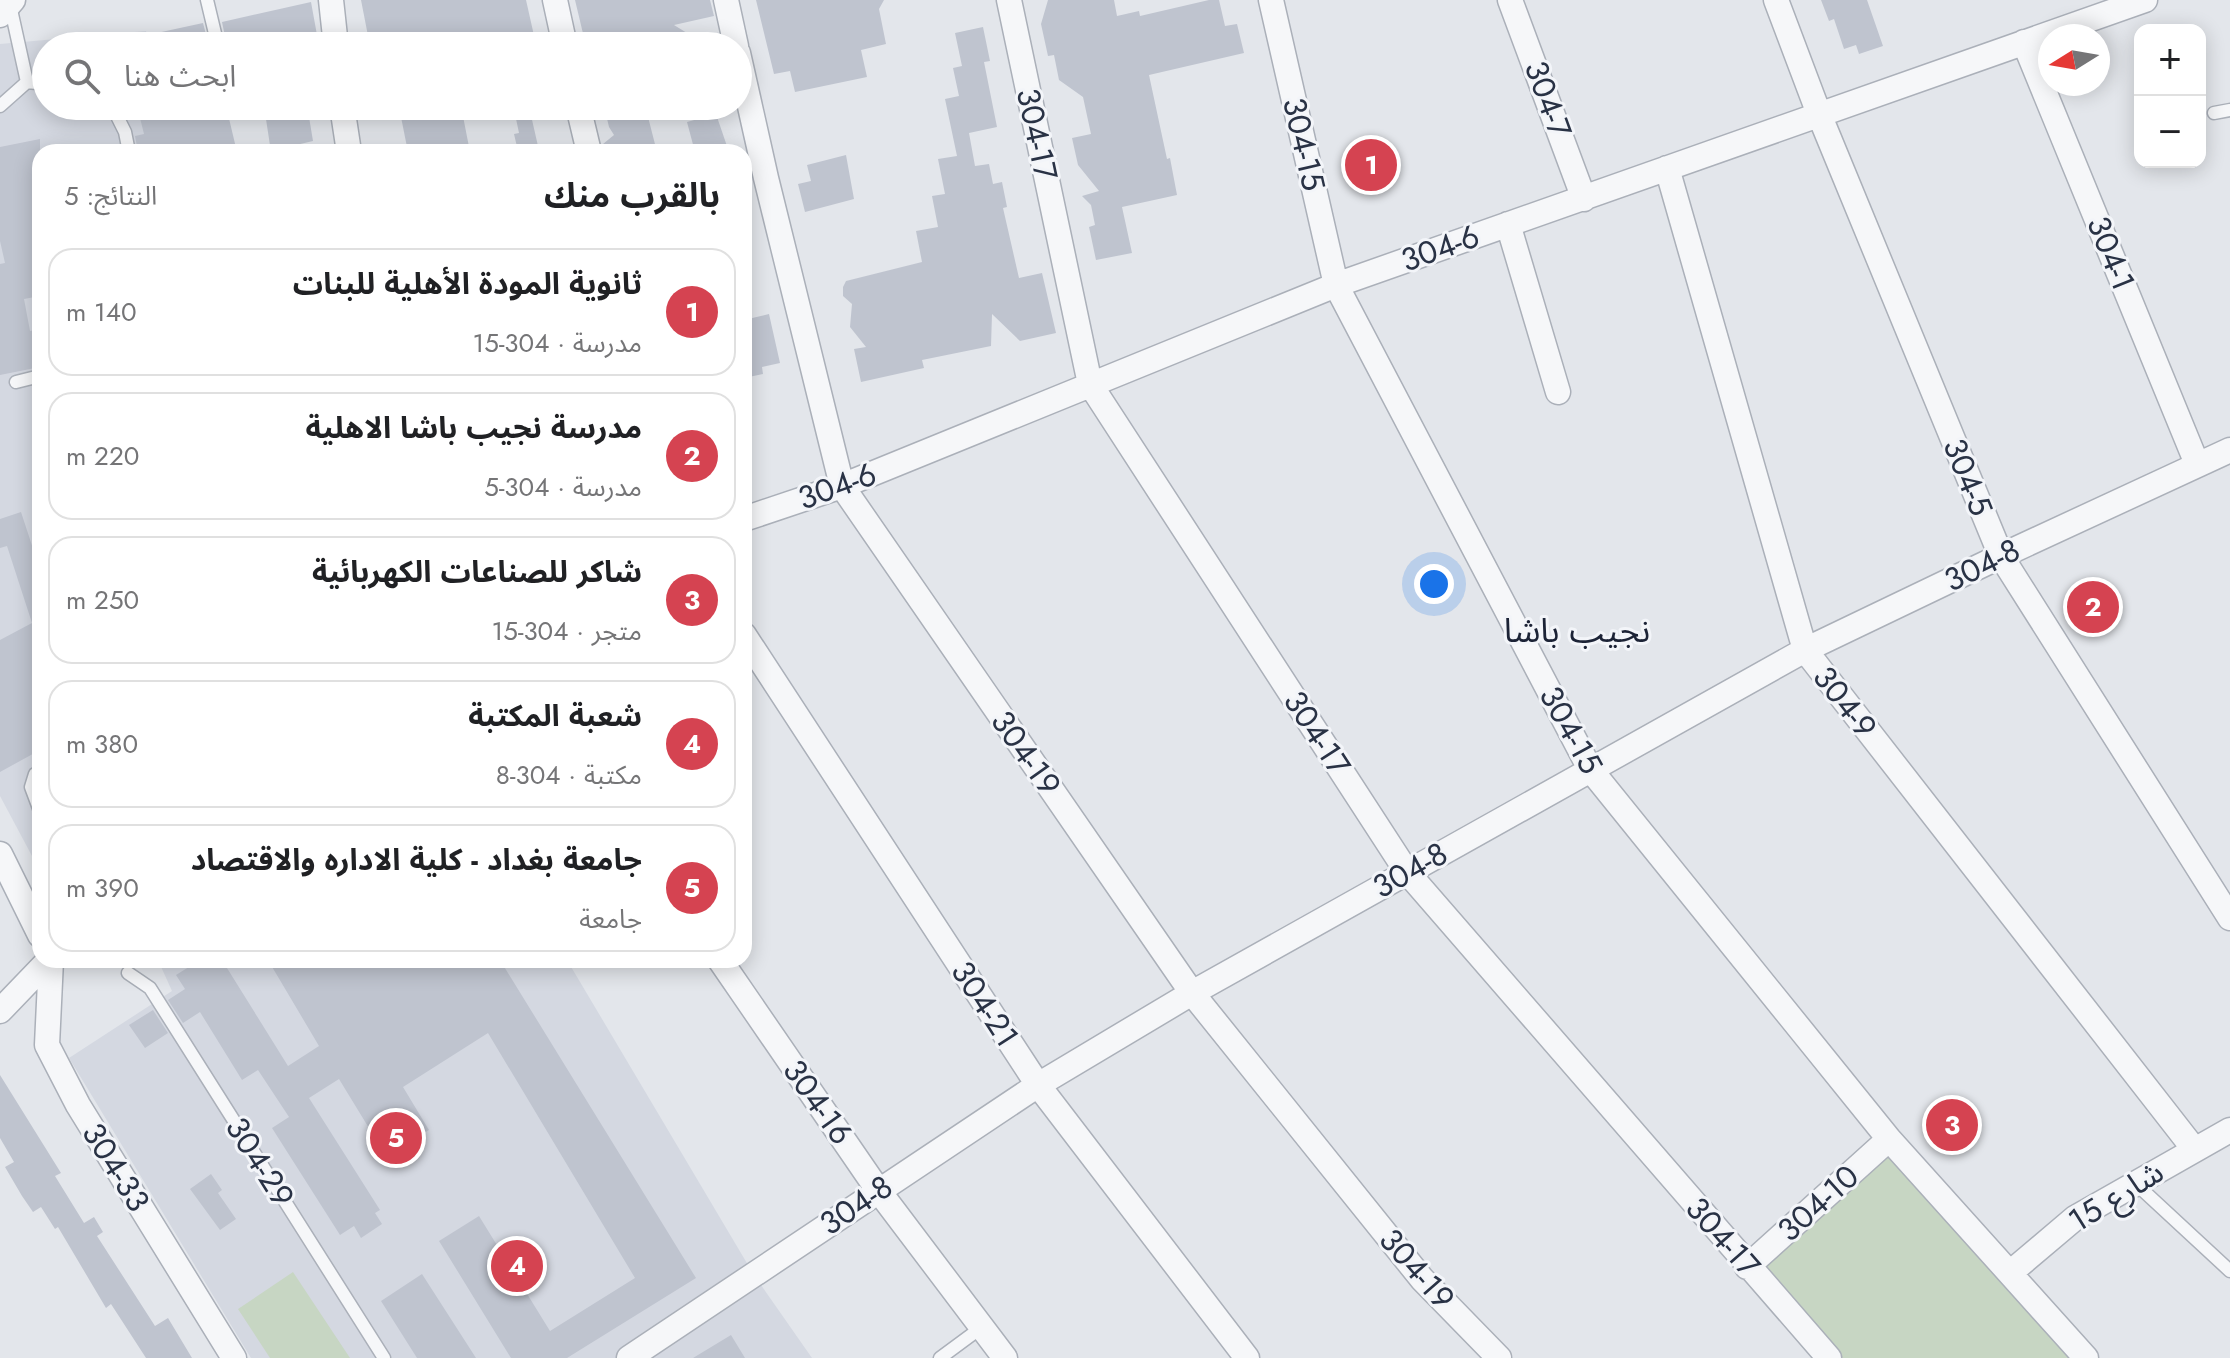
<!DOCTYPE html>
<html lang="ar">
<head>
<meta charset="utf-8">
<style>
	body { margin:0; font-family:Jost,"Noto Sans Arabic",sans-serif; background:#f2f2f2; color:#202124; direction:rtl }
	.controls { position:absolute; right:24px; top:24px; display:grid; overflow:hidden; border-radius:16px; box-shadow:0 4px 20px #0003 }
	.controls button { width:72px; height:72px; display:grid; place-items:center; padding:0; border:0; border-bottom:2px solid #e0e0e0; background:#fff; color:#202124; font:40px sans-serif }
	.compass { position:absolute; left:2038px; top:24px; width:72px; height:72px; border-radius:50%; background:#fff; box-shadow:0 4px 20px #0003; rotate:259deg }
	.you { position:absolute; left:1434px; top:584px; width:28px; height:28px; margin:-20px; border:6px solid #fff; border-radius:50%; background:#1a73e8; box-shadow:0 0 0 12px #1a73e833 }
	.badge { display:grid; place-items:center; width:52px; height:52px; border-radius:50%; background:#d54351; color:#fff; font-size:26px; font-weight:700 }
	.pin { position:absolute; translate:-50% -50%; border:4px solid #fff; box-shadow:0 2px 8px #0006 }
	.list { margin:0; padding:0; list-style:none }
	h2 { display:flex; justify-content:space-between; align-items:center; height:104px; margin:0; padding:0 32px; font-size:34px }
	h2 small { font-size:26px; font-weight:400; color:#757577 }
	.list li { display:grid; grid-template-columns:52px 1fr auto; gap:24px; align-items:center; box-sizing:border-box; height:128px; margin:0 16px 16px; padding:0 16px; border:2px solid #e0e0e0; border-radius:24px }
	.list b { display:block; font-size:30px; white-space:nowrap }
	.list p { margin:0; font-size:26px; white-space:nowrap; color:#757577 }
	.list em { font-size:26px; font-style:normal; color:#757577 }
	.icon { flex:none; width:44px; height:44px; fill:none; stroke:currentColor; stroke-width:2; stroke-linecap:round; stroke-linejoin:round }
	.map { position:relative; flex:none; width:2230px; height:1358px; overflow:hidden; direction:ltr }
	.search { position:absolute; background:#fff; box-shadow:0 4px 20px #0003; left:32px; top:32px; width:720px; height:88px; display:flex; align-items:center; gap:20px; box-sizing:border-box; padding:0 28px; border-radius:44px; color:#757577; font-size:30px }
	.panel { position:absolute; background:#fff; box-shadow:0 4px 20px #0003; left:32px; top:144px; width:720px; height:824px; border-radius:24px; direction:rtl }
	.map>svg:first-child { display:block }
	.built { fill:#d4d8e1 }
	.green { fill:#c7d6c3 }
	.building { fill:#bfc4cf }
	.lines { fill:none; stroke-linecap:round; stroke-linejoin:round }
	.lane-casing { stroke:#abb0b9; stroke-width:15 }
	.street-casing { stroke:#abb0b9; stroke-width:27 }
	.lane { stroke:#f6f7f9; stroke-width:12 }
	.street { stroke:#f6f7f9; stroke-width:24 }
	.labels { text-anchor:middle; stroke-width:6; stroke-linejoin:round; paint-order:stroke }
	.street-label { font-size:32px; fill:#293245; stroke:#f3f5f9 }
	.neighbourhood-label { font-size:34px; fill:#1c2336; stroke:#f3f5f9 }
</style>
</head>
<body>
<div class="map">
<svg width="2230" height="1358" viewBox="0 0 2230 1358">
	<rect width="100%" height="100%" fill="#e3e6eb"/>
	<path class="built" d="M 146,31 L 149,46 L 46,46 L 46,106 L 164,106 L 175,152 L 40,152 L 40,871 L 0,796 L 0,44 Z
		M 158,960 L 567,960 L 754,1275 L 812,1358 L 251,1358 L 69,1058 L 172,991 Z"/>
	<path class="green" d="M 1889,1139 L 2086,1358 L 1829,1358 L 1747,1267 Z
		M 293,1272 L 350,1358 L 270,1358 L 238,1309 Z"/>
	<path class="building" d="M 361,0 L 526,0 L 535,40 L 507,46 L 370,46 Z
		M 575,0 L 710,0 L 714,16 L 674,25 L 708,46 L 586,46 Z
		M 756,0 L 884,0 L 879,9 L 886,44 L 861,50 L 867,77 L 795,92 L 790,71 L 774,74 Z
		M 1048,0 L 1114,0 L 1117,16 L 1139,11 L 1140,16 L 1209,0 L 1219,0 L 1225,26 L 1237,24 L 1244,53 L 1149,75 L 1167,159 L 1170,158 L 1177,195 L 1122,207 L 1132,253 L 1096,260 L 1089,227 L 1095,225 L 1091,205 L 1082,196 L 1099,191 L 1078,165 L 1072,138 L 1091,134 L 1083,97 L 1059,80 L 1054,55 L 1048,56 L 1041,24 Z
		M 1821,0 L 1867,0 L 1883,46 L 1859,54 L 1856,45 L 1844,49 L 1834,19 L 1829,21 Z
		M 311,2 L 319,46 L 227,46 L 222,22 Z
		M 203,23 L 209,46 L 130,46 L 129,39 Z
		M 983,27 L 990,61 L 984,62 L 997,127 L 969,133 L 975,166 L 989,164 L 993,184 L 1002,182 L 1007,207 L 1003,208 L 1019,278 L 1042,273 L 1056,333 L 1020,341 L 992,314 L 991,346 L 922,360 L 924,368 L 861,382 L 854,349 L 866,347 L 850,327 L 852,304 L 843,296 L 843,287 L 846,281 L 922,262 L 916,231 L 938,227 L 932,196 L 945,194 L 938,159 L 957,156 L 945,99 L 959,96 L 953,68 L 962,66 L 955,33 Z
		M 137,106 L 226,106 L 237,152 L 138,152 L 135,136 L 144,134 Z
		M 264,106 L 302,106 L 304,118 L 309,117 L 313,141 L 296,145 L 298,152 L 271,152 Z
		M 409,106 L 461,106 L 470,152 L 408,152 L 401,117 Z
		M 604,106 L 640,106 L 642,114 L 647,113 L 657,152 L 604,152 L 603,144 L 614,135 L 609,127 Z
		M 530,111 L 538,146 L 518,151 L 514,134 L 519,133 L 515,114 Z
		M 716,114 L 729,152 L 695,152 L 687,122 Z
		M 40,139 L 40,296 L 24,299 L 30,331 L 40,329 L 40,367 L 0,375 L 0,264 L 5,263 L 0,241 L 0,147 Z
		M 846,155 L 854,199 L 805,212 L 798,184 L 811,181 L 807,165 Z
		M 769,314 L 780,363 L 762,367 L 763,374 L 744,378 L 744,320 Z
		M 21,512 L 40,570 L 40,750 L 0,772 L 0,640 L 32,623 L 7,546 L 0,548 L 0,519 Z
		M 200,960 L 222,960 L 288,1066 L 319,1046 L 268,960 L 500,960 L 696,1278 L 567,1358 L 511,1358 L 439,1241 L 479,1216 L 550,1331 L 635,1278 L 488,1033 L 403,1087 L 429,1130 L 386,1156 L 339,1079 L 309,1098 L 380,1210 L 375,1213 L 382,1224 L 361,1238 L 354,1226 L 340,1235 L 272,1128 L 289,1117 L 258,1070 L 242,1080 L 200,1012 L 183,1023 L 168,1000 L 185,989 L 176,975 Z
		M 153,1010 L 168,1033 L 145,1048 L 129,1025 Z
		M 0,1075 L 61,1173 L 55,1176 L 84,1223 L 94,1217 L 103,1232 L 97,1236 L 155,1326 L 168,1318 L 192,1358 L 146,1358 L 111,1304 L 106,1308 L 58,1227 L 55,1229 L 41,1207 L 33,1212 L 22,1196 L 5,1167 L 14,1162 L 0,1138 Z
		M 211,1174 L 222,1190 L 218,1193 L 236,1219 L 220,1230 L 190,1189 Z
		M 422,1274 L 476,1358 L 417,1358 L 381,1301 Z
		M 731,1335 L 745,1358 L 693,1358 Z"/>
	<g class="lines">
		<defs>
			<path id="lane" d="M 207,0 L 218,46
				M 10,5 L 27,82 L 46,84
				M 0,106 L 27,82
				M 112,106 L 125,132 L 129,152
				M 2214,113 L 2230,110
				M 16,382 L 40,376
				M 40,772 L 35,774 L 31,787 L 40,811
				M 128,973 L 150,988 L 384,1358
				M 2135,1183 L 2230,1271
				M 940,1358 L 982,1327"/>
			<path id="street" d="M 331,0 L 336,46
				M 555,0 L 565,46
				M 726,0 L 736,46
				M 1009,0 L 1090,384 L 1407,872 L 1829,1358
				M 1271,0 L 1336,285 L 1590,769 L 1889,1139 L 2086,1358
				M 1510,0 L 1584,199
				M 1776,0 L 1819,114 L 2001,556 L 2230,918
				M 0,15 L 13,0
				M 2024,42 L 2197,464
				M 738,53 L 766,178 L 842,486 L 1192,993 L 1422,1279 L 1499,1358
				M 342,106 L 349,152
				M 578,106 L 589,152
				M 1667,168 L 1805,650 L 2194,1149
				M 1508,224 L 1558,392
				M 744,519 L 842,486 L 1336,285 L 2145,0
				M 744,635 L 1038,1085 L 1247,1358
				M 0,854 L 40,935
				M 51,960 L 47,1045 L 78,1105 L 234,1358
				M 720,960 L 878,1190 L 1005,1358
				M 0,1011 L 49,960
				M 1747,1267 L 1889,1139
				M 2010,1273 L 2075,1218 L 2230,1130
				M 629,1358 L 1038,1085 L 1192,993 L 1805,650 L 2001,556 L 2230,450"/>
		</defs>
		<use href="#lane" class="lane-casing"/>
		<use href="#street" class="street-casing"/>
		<use href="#lane" class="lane"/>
		<use href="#street" class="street"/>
	</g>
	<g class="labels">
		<g class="street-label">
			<text transform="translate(1548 99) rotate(70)" y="11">304-7</text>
			<text transform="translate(1037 134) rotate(78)" y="11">304-17</text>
			<text transform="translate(1304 144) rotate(77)" y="11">304-15</text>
			<text transform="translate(1440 248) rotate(-20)" y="11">304-6</text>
			<text transform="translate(2111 253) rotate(68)" y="11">304-1</text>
			<text transform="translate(1968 477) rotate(68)" y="11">304-5</text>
			<text transform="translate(837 486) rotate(-20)" y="11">304-6</text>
			<text transform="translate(1982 565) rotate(-26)" y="11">304-8</text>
			<text transform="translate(1845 702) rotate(52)" y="11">304-9</text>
			<text transform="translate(1571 730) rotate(61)" y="11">304-15</text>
			<text transform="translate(1317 733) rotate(57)" y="11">304-17</text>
			<text transform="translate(1026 753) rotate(55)" y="11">304-19</text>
			<text transform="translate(1410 870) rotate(-29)" y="11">304-8</text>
			<text transform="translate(985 1004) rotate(57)" y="11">304-21</text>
			<text transform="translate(818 1102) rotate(55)" y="11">304-16</text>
			<text transform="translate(260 1162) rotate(58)" y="11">304-29</text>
			<text transform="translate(116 1167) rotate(58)" y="11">304-33</text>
			<text transform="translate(2116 1196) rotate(-32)" y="11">شارع 15</text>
			<text transform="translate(1818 1203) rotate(-42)" y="11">304-10</text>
			<text transform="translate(856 1205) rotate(-34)" y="11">304-8</text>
			<text transform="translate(1723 1237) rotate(49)" y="11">304-17</text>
			<text transform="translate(1417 1269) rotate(49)" y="11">304-19</text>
		</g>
		<g class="neighbourhood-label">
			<text x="1577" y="642">نجيب باشا</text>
		</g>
	</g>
</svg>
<div class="controls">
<button>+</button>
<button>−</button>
</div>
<svg class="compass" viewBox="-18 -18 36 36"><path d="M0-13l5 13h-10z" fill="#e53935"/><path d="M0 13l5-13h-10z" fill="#757577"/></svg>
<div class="you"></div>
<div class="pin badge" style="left:1371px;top:165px">1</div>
<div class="pin badge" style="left:2093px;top:607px">2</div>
<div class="pin badge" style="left:1952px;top:1125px">3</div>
<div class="pin badge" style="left:517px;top:1266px">4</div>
<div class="pin badge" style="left:396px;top:1138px">5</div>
<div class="search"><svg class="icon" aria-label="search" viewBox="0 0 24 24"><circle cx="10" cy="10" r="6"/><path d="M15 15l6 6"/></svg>ابحث هنا</div>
<section class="panel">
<h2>بالقرب منك<small>النتائج: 5</small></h2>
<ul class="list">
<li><span class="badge">1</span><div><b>ثانوية المودة الأهلية للبنات</b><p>مدرسة · 304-15</p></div><em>140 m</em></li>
<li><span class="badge">2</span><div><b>مدرسة نجيب باشا الاهلية</b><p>مدرسة · 304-5</p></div><em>220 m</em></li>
<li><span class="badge">3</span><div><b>شاكر للصناعات الكهربائية</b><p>متجر · 304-15</p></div><em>250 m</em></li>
<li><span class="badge">4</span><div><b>شعبة المكتبة</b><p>مكتبة · 304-8</p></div><em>380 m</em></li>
<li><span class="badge">5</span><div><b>جامعة بغداد - كلية الاداره والاقتصاد</b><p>جامعة</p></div><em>390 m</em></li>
</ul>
</section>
</div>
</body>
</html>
